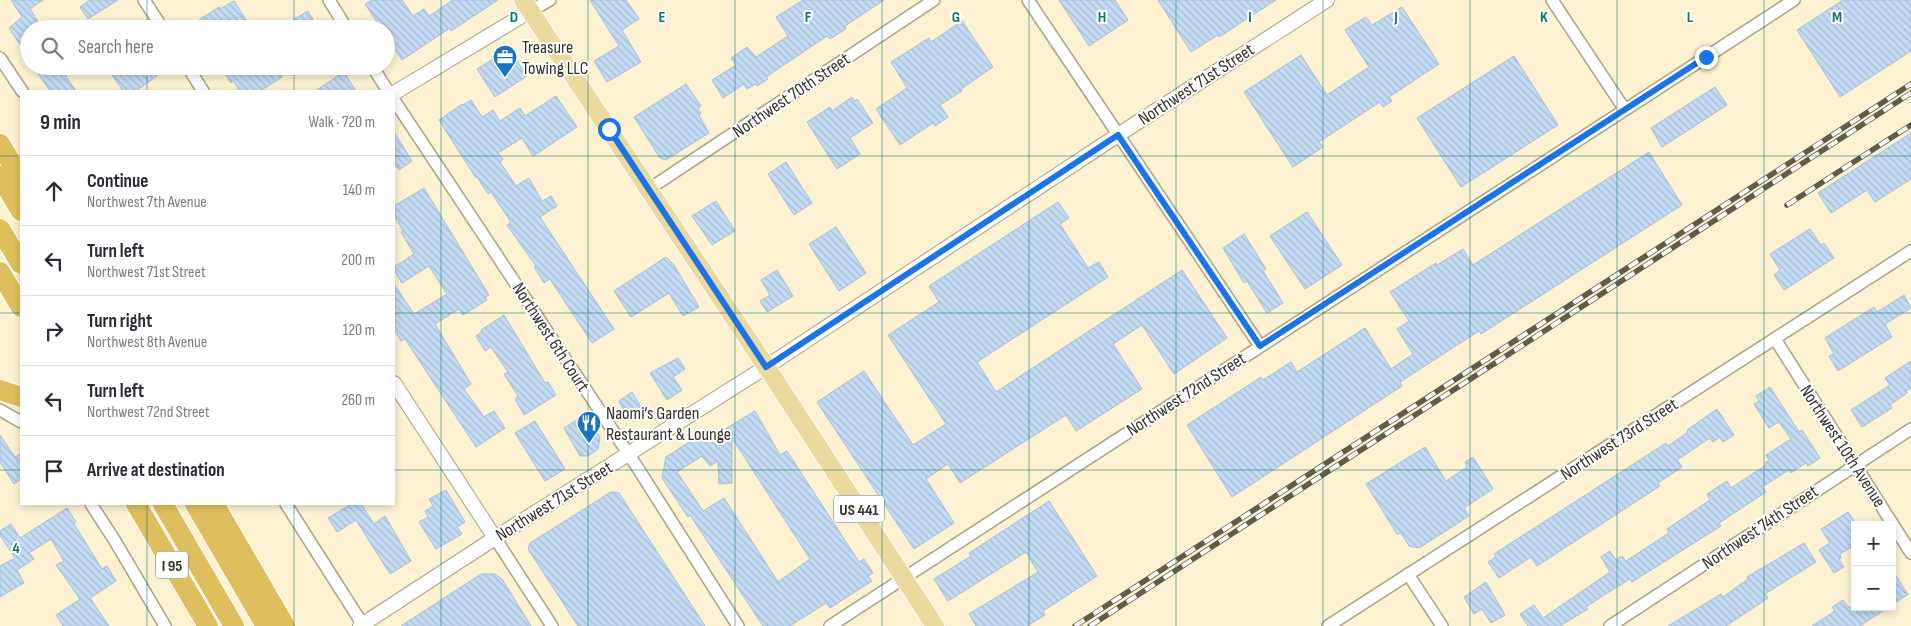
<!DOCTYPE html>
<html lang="en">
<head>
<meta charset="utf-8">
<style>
	body { margin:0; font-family:"Sofia Sans Condensed",sans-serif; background:#f7f7f7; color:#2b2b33 }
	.controls { position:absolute; right:15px; bottom:15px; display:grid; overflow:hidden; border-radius:0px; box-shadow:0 2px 8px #0003 }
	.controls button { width:45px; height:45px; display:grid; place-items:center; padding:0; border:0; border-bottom:1px solid #e1e1e2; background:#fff; color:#2b2b33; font:25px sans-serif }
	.stop { position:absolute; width:15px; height:15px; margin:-11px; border:4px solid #1a73e8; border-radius:50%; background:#fff }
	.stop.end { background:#1a73e8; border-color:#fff; box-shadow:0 1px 5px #0008 }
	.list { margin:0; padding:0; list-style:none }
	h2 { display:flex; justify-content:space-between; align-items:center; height:65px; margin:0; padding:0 20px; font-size:21px }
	h2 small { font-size:16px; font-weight:400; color:#7c7c81 }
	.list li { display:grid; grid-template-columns:32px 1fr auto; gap:15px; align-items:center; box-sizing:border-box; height:70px; padding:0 20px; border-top:1px solid #e1e1e2 }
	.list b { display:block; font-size:19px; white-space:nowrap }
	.list p { margin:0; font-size:16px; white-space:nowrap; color:#7c7c81 }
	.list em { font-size:16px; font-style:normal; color:#7c7c81 }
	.icon { flex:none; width:28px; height:28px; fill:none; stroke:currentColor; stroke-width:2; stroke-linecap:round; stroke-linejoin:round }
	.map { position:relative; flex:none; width:1911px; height:626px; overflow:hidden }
	.search { position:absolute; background:#fff; box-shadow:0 2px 8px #0003; left:20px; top:20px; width:375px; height:55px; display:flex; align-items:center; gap:12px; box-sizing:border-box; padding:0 18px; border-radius:28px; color:#7c7c81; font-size:19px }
	.panel { position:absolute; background:#fff; box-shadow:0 2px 8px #0003; left:20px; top:90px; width:375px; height:415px; border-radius:0px }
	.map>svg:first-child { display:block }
	.building { fill:url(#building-back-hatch); stroke:#a7bed6; fill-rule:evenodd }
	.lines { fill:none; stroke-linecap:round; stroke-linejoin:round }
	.minor-casing { stroke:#aca184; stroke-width:14 }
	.tertiary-casing { stroke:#aca184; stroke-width:16 }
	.primary-casing { stroke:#fff; stroke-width:20 }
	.motorway-casing { stroke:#fff; stroke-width:22 }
	.minor { stroke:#fff; stroke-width:11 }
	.tertiary { stroke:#fff; stroke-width:14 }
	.primary { stroke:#ecd99e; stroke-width:18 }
	.motorway { stroke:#dfbf5d; stroke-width:20 }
	.rail-casing { stroke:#605b4a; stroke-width:5.5 }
	.rail { stroke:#fff; stroke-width:4; stroke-dasharray:11; stroke-linecap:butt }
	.route { stroke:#1a73e8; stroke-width:6 }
	.grid { fill:none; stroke:#0f766e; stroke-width:1; stroke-opacity:0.55 }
	.labels { text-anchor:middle; stroke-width:4; stroke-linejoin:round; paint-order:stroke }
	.shield { fill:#fff; stroke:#726f66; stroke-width:1 }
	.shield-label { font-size:16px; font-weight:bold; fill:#353125 }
	.poi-label { font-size:18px; fill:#353125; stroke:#fff; text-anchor:start }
	.street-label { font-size:18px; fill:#353125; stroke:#fff }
	.grid-label { font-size:16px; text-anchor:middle; font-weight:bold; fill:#0f766e; stroke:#fff; stroke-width:4; stroke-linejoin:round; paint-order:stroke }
</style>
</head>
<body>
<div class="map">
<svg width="1911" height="626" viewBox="0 0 1911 626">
	<defs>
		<pattern id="building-back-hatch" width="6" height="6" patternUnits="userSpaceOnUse" patternTransform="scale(1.25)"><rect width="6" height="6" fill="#c3dbf4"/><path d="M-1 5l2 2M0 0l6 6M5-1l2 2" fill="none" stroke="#a8bcd1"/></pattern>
	</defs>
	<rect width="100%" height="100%" fill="#fcf1d1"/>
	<path class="building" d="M 11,0 L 43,0 L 30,9 L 43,29 L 29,29 L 29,58 L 9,28 L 22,17 Z
		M 90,0 L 118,0 L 88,19 L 80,7 Z
		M 372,0 L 402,0 L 413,16 L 424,9 L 429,16 L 453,0 L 498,0 L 451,31 L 450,28 L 402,60 L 386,35 L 386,29 L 382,29 L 365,4 Z
		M 590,0 L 626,0 L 639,19 L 622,30 L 641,62 L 607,82 L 594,61 L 619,46 Z
		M 803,0 L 884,0 L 845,26 L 846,29 L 830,39 L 827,36 L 766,77 L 768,79 L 757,86 L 756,84 L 747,89 L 744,84 L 723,98 L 712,80 L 736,65 L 731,58 L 747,47 L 756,57 L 788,36 L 776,17 Z
		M 1059,0 L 1115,0 L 1128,20 L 1089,46 Z
		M 1158,0 L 1276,0 L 1219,37 L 1218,35 L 1191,52 Z
		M 1843,0 L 1911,0 L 1911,51 L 1840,97 L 1797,30 Z
		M 234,1 L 252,29 L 200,29 L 196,22 L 219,7 L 220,9 Z
		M 1402,7 L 1439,64 L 1389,97 L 1392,101 L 1383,107 L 1380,102 L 1319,142 L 1323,147 L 1293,167 L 1244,92 L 1301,55 L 1327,95 L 1369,67 L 1345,30 L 1366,17 L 1372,25 Z
		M 308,11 L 319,29 L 278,29 Z
		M 962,21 L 993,67 L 961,89 L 962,91 L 940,105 L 948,117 L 935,126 L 933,123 L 900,145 L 876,109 L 907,88 L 891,62 L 929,38 L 931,42 Z
		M 509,49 L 527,76 L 495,97 L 477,69 Z
		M 1514,56 L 1558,125 L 1461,187 L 1417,118 Z
		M 33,66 L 59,66 L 76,91 L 50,91 Z
		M 106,66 L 151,66 L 157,76 L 136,91 L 123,91 Z
		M 220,66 L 279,66 L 284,73 L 281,75 L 282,77 L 260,91 L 240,91 L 233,81 L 231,83 Z
		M 344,72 L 356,91 L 315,91 Z
		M 686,84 L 701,106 L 698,109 L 701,113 L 699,115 L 709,133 L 666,160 L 660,158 L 634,117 Z
		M 1715,87 L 1727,105 L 1662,147 L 1651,128 Z
		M 556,96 L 577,127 L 533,156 L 522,138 L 498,153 L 503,159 L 500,162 L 516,186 L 529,178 L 542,201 L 551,196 L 557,206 L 540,217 L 614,329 L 592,343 L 550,279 L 544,283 L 534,267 L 536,266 L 507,225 L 511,222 L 491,192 L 488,194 L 477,177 L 476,178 L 439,120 L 462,104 L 463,105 L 471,100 L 482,117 L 493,110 L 500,121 L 520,108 L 525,116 Z
		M 852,97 L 855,101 L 857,99 L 873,123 L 850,138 L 860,154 L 837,169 L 807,122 L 830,107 L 832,111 Z
		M 394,132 L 412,161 L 399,170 L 394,162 Z
		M 1911,133 L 1911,179 L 1875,202 L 1867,190 L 1831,213 L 1818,193 Z
		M 1649,152 L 1682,205 L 1481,334 L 1479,331 L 1400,382 L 1402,386 L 1232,497 L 1187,425 L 1261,377 L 1263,380 L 1291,362 L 1297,372 L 1365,328 L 1391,369 L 1413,354 L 1397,329 L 1409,321 L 1390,292 L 1436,263 L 1437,265 L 1463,249 L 1473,265 Z
		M 786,162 L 812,203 L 794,215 L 768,174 Z
		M 424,188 L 489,295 L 485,297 L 487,300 L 463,315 L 459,309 L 435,324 L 471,384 L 464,389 L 484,417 L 494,411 L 505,428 L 476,447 L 405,339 L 401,341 L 394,329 L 394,284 L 414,314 L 447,294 L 429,266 L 402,283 L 394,270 L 394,267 L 414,254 L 401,232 L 403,231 L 394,215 L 394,206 Z
		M 716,201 L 735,231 L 712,245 L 692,216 Z
		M 1058,202 L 1069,218 L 1060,224 L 1088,268 L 1099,262 L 1108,277 L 977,362 L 996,392 L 1182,270 L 1227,338 L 1174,374 L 1142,325 L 1113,344 L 1142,389 L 1076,431 L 1066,415 L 960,483 L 948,464 L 926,479 L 954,523 L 914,549 L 817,402 L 864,371 L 913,445 L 946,424 L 888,335 L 939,302 L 929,286 Z
		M 1307,212 L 1342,265 L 1305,289 L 1270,236 Z
		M 836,227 L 866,273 L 839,291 L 809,244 Z
		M 1810,229 L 1821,245 L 1824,243 L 1834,258 L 1784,290 L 1774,275 L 1780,270 L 1770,254 Z
		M 1244,234 L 1266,269 L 1263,271 L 1283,303 L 1267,313 L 1247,281 L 1244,283 L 1223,248 Z
		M 666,257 L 674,265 L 699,307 L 683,316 L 669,293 L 631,317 L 614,291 Z
		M 777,270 L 793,296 L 767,312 L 760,301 L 770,295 L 761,280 Z
		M 1904,295 L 1911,308 L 1885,324 L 1892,337 L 1838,371 L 1829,356 L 1834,354 L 1825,338 L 1874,307 L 1877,312 Z
		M 504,315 L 545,383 L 548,382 L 556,395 L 524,415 L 515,399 L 518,396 L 504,374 L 508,372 L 491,347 L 485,351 L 476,336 L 482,332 L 481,330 Z
		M 678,358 L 685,369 L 673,377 L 682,390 L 667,400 L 650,373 Z
		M 1911,361 L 1911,388 L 1906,391 L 1907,393 L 1890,405 L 1892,408 L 1862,427 L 1851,410 L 1890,385 L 1885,378 Z
		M 1770,387 L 1799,432 L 1802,430 L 1820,458 L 1808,466 L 1806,463 L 1791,473 L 1789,470 L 1762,487 L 1766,492 L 1719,523 L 1721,526 L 1632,582 L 1630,579 L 1604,595 L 1586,607 L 1588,609 L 1560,626 L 1528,626 L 1520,614 L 1534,605 L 1543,618 L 1610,572 L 1601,557 L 1610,551 L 1616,560 L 1622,556 L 1626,561 L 1669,533 L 1667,529 L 1710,500 L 1707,494 L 1727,481 L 1731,488 L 1766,465 L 1765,463 L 1769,460 L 1766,455 L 1791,439 L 1779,422 L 1769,428 L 1754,404 L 1759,401 L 1756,396 Z
		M 632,392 L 645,413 L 634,421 L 629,420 L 619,401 Z
		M 1717,409 L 1734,435 L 1723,442 L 1720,437 L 1713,442 L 1710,438 L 1677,460 L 1682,467 L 1658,483 L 1660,486 L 1537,566 L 1531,557 L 1499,578 L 1488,562 L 1496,557 L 1494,554 L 1666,443 L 1668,446 L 1688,432 L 1687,430 Z
		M 755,411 L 780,455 L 787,451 L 859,562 L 864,559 L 873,573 L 868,576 L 872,581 L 830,608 L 826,603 L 790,626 L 763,626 L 690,515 L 688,517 L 662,478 L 666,457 L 708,430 L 712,437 ZM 732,438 L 810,559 L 778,582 L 724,498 L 703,511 L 677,472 L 702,456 L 710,466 L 718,461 L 719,484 L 732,483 Z
		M 584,415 L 589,423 L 591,422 L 600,437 L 598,449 L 588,456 L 580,456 L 564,428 Z
		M 535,421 L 565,469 L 545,481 L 515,433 Z
		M 0,435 L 15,457 L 21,453 L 21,479 L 14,484 L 0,462 Z
		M 1425,447 L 1446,481 L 1467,467 L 1465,462 L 1473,457 L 1493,489 L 1464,508 L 1469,516 L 1419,548 L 1409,546 L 1401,533 L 1397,534 L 1366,484 Z
		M 446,490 L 465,522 L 457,527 L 462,534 L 436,549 L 419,522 L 428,517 L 425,511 L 433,506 L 429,499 Z
		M 611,492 L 619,493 L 705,626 L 578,626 L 528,549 L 530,543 Z
		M 1049,501 L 1097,576 L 1043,611 L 1045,615 L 1027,626 L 976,626 L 969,614 L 1038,572 L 1026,552 L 948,601 L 934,579 L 971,556 L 969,553 Z
		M 351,504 L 361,504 L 374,524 L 385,516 L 411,561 L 390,574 L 356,520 L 337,532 L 328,518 Z
		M 67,508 L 76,522 L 74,524 L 102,569 L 107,566 L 116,581 L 90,598 L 109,626 L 63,626 L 56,615 L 80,599 L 56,565 L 64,561 L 51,539 L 29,553 L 34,559 L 17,570 L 24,583 L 0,597 L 0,566 L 15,558 L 0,535 L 0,531 L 11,524 L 20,538 Z
		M 1848,512 L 1855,522 L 1855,545 L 1840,554 L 1841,558 L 1839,559 L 1844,567 L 1834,573 L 1819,550 L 1830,543 L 1821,529 Z
		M 1804,543 L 1816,562 L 1765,594 L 1768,598 L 1726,626 L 1668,626 L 1721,594 L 1723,597 L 1748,579 L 1747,577 Z
		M 1892,570 L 1908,594 L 1892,605 Z
		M 481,574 L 495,574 L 502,579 L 531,626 L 401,626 Z
		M 1486,582 L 1505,615 L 1491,623 L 1482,609 L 1474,614 L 1464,597 Z
		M 1843,600 L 1848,607 L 1889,607 L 1860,626 L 1812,626 L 1835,611 L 1832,607 Z"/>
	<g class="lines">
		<defs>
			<path id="minor" d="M 144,0 L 163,29
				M 329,0 L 347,29
				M 1028,0 L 1260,346
				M 1552,0 L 1625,110
				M 530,11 L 550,0
				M 0,58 L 22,91
				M 187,66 L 203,91
				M 372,66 L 388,91
				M 394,100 L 639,470 L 738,626
				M 649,189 L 934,0
				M 1775,339 L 1911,553
				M 0,410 L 21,422
				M 91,504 L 115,541 L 165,626
				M 286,504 L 363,625
				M 495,538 L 552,626
				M 1408,574 L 1442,626
				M 830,626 L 1794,0
				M 1328,626 L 1911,251
				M 1610,626 L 1911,429"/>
			<path id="tertiary" d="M 394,93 L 530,11
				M 394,383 L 495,538
				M 360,626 L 495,538 L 766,367 L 1118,135 L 1327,0"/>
			<path id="primary" d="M 523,0 L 777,383 L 935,626"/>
			<path id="motorway" d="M 0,144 L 21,179
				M 0,176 L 21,211
				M 0,229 L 21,264
				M 0,272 L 21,307
				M 0,390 L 21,397
				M 136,504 L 208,626
				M 163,504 L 234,626
				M 195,504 L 266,626
				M 214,504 L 285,626"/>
		</defs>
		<use href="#minor" class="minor-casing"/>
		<use href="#tertiary" class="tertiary-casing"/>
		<use href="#primary" class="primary-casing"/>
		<use href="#motorway" class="motorway-casing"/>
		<use href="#minor" class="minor"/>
		<use href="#tertiary" class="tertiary"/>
		<use href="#primary" class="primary"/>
		<use href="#motorway" class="motorway"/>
		<defs>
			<path id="rail" d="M 1787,205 L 1911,125
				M 1075,626 L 1911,84
				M 1090,626 L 1911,93"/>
		</defs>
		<use href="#rail" class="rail-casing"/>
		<use href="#rail" class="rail"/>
	</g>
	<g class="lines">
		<path class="route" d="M 609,129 L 766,367 L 1118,135 L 1260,346 L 1706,57"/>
	</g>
	<path class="grid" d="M 147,0 L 147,29M 294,0 L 294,29M 441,0 L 441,626M 588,0 L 588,626M 735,0 L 735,626M 882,0 L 882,626M 1029,0 L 1029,626M 1176,0 L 1176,626M 1323,0 L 1323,626M 1470,0 L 1470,626M 1617,0 L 1617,626M 1764,0 L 1764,626M 147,66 L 147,91M 294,66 L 294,91M 0,156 L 21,156M 394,156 L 1911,156M 0,313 L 21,313M 394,313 L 1911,313M 0,470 L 21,470M 394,470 L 1911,470M 147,504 L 147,626M 294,504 L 294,626"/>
	<defs>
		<symbol id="office-pin" viewBox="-11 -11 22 30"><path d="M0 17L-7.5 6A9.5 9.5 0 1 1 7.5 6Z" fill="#1974c1" stroke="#fff"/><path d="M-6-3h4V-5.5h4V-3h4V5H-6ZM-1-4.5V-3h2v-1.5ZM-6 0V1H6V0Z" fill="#fff"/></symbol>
		<symbol id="restaurant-pin" viewBox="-11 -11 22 30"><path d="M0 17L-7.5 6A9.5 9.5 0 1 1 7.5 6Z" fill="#1974c1" stroke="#fff"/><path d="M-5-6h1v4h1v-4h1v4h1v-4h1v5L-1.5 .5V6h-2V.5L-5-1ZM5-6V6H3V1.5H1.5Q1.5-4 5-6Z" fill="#fff"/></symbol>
	</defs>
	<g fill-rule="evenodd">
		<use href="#office-pin" x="491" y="43" width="28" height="38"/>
		<use href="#restaurant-pin" x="575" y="409" width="28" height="38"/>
	</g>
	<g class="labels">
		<g class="shield">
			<rect x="834" y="495.5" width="50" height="27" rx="4"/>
			<rect x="156" y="551.5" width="32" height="27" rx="4"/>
		</g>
		<g class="shield-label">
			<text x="859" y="515">US 441</text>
			<text x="172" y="571">I 95</text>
		</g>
		<g class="poi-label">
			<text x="522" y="53">Treasure<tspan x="522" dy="21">Towing LLC</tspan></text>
			<text x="606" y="419">Naomi’s Garden<tspan x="606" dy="21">Restaurant &amp; Lounge</tspan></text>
		</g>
		<g class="street-label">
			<text transform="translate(1196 84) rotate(-33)" y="6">Northwest 71st Street</text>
			<text transform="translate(791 95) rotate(-34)" y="6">Northwest 70th Street</text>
			<text transform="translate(551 337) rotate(57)" y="6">Northwest 6th Court</text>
			<text transform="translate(1186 394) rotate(-33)" y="6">Northwest 72nd Street</text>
			<text transform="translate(1619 439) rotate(-33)" y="6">Northwest 73rd Street</text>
			<text transform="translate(1843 446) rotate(57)" y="6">Northwest 10th Avenue</text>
			<text transform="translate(554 501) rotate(-32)" y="6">Northwest 71st Street</text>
			<text transform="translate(1760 527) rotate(-34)" y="6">Northwest 74th Street</text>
		</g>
	</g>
	<g class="grid-label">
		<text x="514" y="22">D</text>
		<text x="662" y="22">E</text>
		<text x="808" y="22">F</text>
		<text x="956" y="22">G</text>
		<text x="1102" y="22">H</text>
		<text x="1250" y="22">I</text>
		<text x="1396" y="22">J</text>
		<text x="1544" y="22">K</text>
		<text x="1690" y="22">L</text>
		<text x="1837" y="22">M</text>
		<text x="16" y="553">4</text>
	</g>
</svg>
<div class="controls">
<button>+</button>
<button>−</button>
</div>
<div class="stop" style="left:609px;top:129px"></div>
<div class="stop end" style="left:1706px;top:57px"></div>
<div class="search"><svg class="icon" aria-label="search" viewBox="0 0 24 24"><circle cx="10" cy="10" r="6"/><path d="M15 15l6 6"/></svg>Search here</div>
<section class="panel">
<h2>9 min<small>Walk · 720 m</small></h2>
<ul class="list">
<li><svg class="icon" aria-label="ahead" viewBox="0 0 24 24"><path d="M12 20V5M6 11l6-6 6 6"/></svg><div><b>Continue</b><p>Northwest 7th Avenue</p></div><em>140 m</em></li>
<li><svg class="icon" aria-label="left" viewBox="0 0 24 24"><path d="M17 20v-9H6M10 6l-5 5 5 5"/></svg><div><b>Turn left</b><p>Northwest 71st Street</p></div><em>200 m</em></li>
<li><svg class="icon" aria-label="right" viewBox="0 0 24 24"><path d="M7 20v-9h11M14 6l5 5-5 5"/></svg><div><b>Turn right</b><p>Northwest 8th Avenue</p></div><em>120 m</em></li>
<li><svg class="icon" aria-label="left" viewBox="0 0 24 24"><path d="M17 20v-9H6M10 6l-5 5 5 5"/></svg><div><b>Turn left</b><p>Northwest 72nd Street</p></div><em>260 m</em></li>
<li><svg class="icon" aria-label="arrive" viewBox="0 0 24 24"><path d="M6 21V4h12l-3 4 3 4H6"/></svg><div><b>Arrive at destination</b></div></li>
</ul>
</section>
</div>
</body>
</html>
